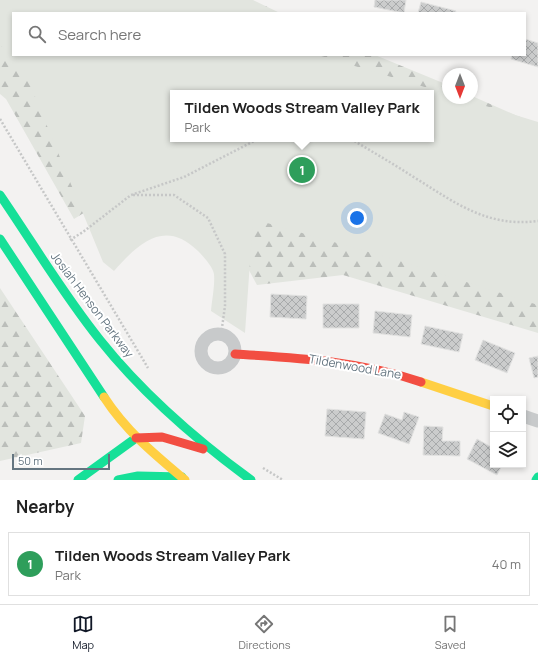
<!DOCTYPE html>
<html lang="en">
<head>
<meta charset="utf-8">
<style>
	body { margin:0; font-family:Manrope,sans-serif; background:#f6f6f6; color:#222 }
	.controls { position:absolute; right:12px; bottom:12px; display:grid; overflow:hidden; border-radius:0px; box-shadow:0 2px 6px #0003 }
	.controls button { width:36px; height:36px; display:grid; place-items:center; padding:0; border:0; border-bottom:1px solid #e0e0e0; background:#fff; color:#222; font:20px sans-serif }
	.compass { position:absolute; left:442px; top:68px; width:36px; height:36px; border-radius:50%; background:#fff; box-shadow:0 2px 6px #0003; rotate:180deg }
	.scale { position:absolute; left:12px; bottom:10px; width:98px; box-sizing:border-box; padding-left:4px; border:2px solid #647580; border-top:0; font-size:11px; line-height:14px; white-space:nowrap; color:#647580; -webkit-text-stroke:3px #fff; paint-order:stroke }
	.you { position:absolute; left:357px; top:218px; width:14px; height:14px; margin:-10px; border:3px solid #fff; border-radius:50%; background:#1a73e8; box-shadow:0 0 0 6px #1a73e833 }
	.badge { display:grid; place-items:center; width:26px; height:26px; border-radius:50%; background:#111827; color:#fff; font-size:13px; font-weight:700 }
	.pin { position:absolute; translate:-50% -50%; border:2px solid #fff; box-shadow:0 1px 4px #0006 }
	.popup { position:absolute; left:170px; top:90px; width:264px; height:52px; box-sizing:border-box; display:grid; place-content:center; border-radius:0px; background:#fff; filter:drop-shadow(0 1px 3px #0005); font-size:13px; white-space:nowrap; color:#767676 }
	.popup b { font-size:15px; color:#222 }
	.popup::after { content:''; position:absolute; left:50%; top:100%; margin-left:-8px; border:8px solid transparent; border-top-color:#fff }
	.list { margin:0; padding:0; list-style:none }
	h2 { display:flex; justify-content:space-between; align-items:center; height:52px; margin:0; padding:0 16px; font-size:17px }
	h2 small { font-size:13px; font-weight:400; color:#767676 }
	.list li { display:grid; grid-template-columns:26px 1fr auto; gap:12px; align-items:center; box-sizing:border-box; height:64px; margin:0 8px 8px; padding:0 8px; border:1px solid #e0e0e0; border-radius:0px }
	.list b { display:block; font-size:15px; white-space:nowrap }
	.list p { margin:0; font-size:13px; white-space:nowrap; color:#767676 }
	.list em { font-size:13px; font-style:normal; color:#767676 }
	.icon { flex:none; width:22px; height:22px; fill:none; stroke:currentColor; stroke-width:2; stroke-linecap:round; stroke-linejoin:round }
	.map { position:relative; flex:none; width:538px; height:480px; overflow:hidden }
	.search { position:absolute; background:#fff; box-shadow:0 2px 6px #0003; left:12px; right:12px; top:12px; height:44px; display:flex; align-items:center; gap:10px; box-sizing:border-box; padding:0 14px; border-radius:0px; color:#767676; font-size:15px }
	.sheet { height:124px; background:#fff }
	nav { display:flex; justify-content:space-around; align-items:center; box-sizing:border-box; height:56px; border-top:1px solid #e0e0e0; background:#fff; font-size:11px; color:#767676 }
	nav a { display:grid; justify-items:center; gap:2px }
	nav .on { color:#111827 }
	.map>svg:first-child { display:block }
	.forest { fill:url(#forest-firs); fill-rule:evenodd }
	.green { fill:#e2e5df; fill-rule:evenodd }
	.building { fill:url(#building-cross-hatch); stroke:#e2e2e1 }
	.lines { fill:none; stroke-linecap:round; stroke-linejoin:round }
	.path { stroke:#c6c7c7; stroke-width:2.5; stroke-dasharray:2 2; stroke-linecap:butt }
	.street { stroke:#c8cacb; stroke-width:13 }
	.fast { stroke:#16e098; stroke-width:9 }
	.slow { stroke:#ffcf43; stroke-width:9 }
	.jam { stroke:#f24e42; stroke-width:9 }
	.labels { text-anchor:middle; stroke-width:4; stroke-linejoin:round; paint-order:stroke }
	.street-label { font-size:12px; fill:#647580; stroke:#fff }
</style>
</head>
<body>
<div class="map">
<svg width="538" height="480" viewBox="0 0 538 480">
	<defs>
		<pattern id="forest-firs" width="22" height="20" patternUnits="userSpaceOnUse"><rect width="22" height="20" fill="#e2e5df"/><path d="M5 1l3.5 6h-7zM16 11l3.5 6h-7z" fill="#bbbeba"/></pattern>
		<pattern id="building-cross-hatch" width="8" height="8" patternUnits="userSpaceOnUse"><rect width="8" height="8" fill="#cbcccc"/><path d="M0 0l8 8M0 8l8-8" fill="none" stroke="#a8aaab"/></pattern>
	</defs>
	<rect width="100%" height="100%" fill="#f3f2f1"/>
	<path class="forest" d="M 0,0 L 253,0 L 280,13 L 13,13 L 13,55 L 375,55 L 448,85 L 448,98 L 472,98 L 472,96 L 538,125 L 538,333 L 343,275 L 257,285 L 216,209 L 122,189 L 74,219 L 6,99 L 0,94 ZM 173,93 L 431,93 L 431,139 L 173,139 Z
		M 0,288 L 85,416 L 81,443 L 0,461 Z"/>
	<path class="green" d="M 0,0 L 248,0 L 276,13 L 13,13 L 13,55 L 318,55 L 448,94 L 448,98 L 460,98 L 538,122 L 538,305 L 407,263 L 253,219 L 245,333 L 211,311 C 212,300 215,285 214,274 C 213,267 203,256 198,251 C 164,218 138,244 114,271 L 103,262 L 22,65 L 0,45 ZM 173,93 L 431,93 L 431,139 L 173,139 Z"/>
	<path class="building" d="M 375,0 L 406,0 L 404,13 L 374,7 Z
		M 421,2 L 456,11 L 455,13 L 418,13 Z
		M 525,39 L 538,43 L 538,67 L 511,59 L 512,55 L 525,55 Z
		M 271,294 L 307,296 L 306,319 L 270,317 Z
		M 323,304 L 359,304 L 359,328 L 323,328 Z
		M 375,311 L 412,315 L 410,337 L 373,333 Z
		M 425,326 L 463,334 L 459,352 L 421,344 Z
		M 483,340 L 515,353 L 507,373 L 475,360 Z
		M 538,356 L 538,377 L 534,378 L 529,358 Z
		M 327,409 L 366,412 L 364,439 L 325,436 Z
		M 404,412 L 419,417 L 409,444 L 378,433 L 385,414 L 402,420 Z
		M 424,426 L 443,427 L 442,441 L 460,441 L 460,456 L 423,455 Z
		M 477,439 L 493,448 L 493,465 L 502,465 L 497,475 L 467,459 Z"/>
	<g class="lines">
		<path class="path" d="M 0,119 L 148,368
			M 351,139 C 371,151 392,163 412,176 C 453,201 486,228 538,221
			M 133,195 L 174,195 L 208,218 L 225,254 L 225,306 L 221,335
			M 70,240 L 83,232 L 131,195 L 184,177 L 258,139
			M 263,468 L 283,480"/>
		<path class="street" d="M201 351a17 17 0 1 1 34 0a17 17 0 1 1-34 0Z
			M 523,416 L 538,421"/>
		<path class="fast" d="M 0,195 C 33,243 63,294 100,340 C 143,394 195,439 251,480
			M 0,239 L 104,397
			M 78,480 L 136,438
			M 118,480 L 138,476 L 182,477
			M 536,480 L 538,477"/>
		<path class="slow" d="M 421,382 L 493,406
			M 104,397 C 126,431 154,454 185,480"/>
		<path class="jam" d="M 235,354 C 299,358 360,361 421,382
			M 136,438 L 162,437 L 203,449"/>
	</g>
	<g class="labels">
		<g class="street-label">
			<text transform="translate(92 305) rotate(53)" y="4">Josiah Henson Parkway</text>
			<text transform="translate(355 367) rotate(10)" y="4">Tildenwood Lane</text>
		</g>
	</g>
</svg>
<div class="controls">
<button><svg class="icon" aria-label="locate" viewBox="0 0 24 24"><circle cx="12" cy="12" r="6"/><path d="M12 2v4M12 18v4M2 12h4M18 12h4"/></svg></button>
<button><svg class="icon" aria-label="layers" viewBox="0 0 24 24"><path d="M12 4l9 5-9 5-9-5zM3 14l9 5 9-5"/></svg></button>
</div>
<svg class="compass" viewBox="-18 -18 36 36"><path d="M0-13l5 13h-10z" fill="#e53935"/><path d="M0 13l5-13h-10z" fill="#767676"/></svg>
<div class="scale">50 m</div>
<div class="you"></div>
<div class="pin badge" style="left:302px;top:170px;background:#2e9e5b">1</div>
<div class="popup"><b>Tilden Woods Stream Valley Park</b>Park</div>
<div class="search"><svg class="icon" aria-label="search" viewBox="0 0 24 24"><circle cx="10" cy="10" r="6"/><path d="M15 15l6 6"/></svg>Search here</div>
</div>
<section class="sheet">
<h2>Nearby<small></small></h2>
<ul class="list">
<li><span class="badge" style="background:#2e9e5b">1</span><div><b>Tilden Woods Stream Valley Park</b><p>Park</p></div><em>40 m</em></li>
</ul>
</section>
<nav>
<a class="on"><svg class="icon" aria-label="map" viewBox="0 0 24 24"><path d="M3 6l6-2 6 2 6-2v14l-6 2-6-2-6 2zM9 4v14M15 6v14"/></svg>Map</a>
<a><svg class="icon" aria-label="directions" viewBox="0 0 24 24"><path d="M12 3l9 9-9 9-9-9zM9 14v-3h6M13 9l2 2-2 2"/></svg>Directions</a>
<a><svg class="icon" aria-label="saved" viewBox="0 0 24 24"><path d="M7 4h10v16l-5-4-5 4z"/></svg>Saved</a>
</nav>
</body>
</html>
